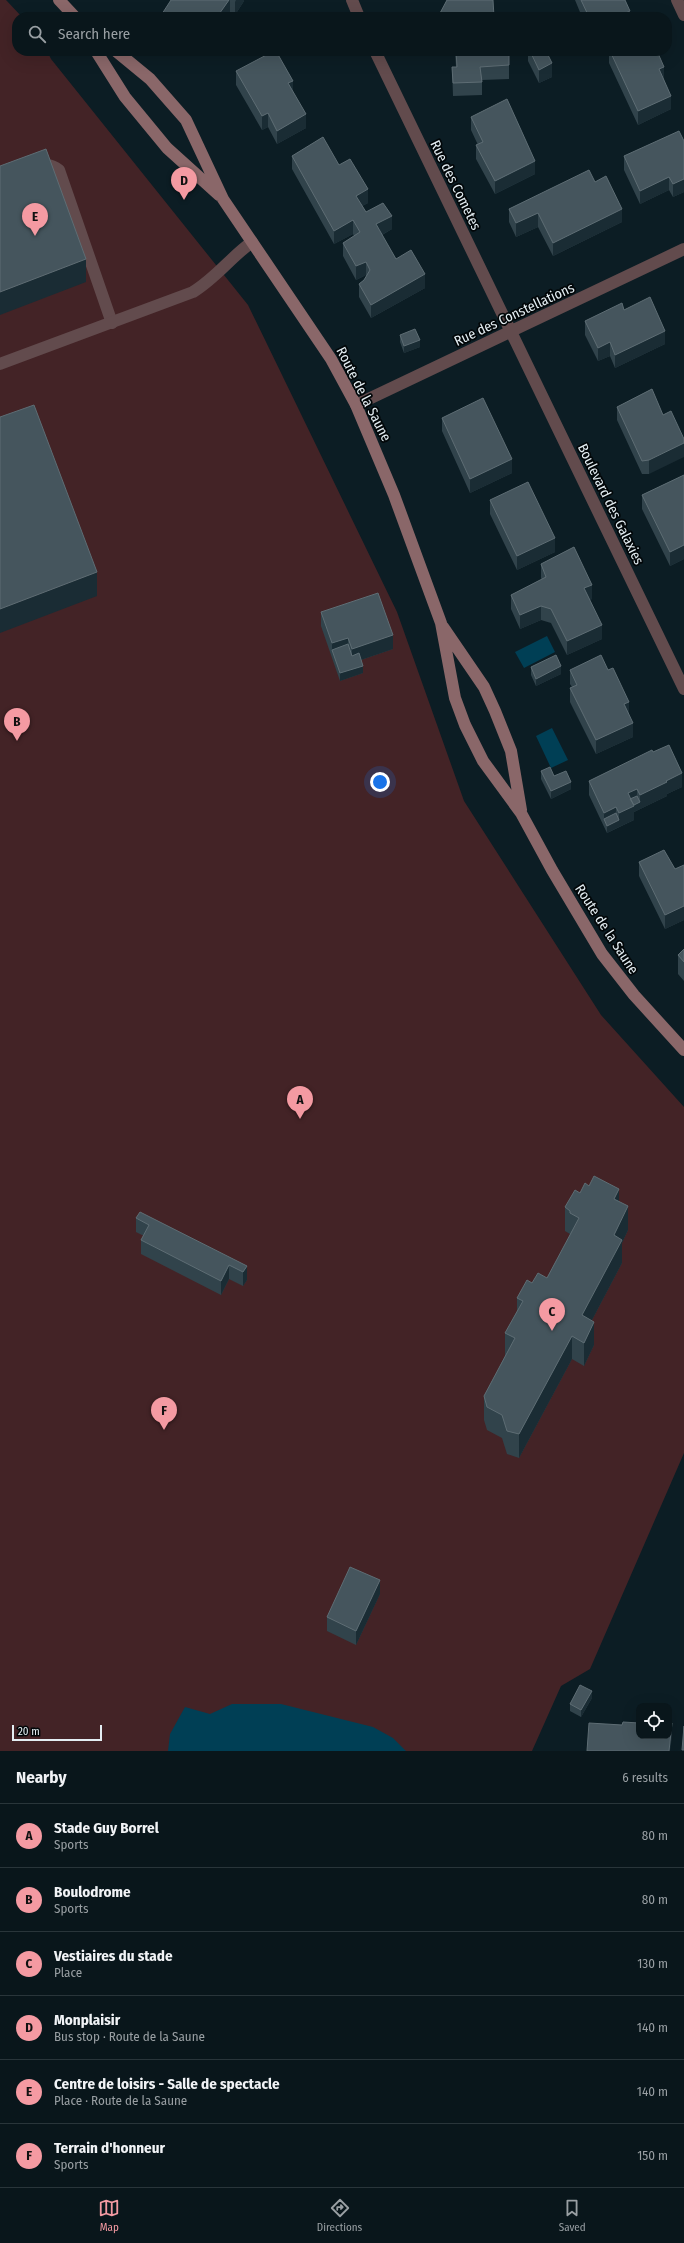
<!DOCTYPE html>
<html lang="en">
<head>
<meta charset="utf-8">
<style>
	body { margin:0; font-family:"Fira Sans Condensed",sans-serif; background:#172328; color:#f1f3f6 }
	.controls { position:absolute; right:12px; bottom:12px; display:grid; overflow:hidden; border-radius:8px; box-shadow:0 4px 16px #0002 }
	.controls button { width:36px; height:36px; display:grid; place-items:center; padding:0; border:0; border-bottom:1px solid #29353a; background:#09161b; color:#f1f3f6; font:20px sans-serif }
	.scale { position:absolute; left:12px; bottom:10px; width:90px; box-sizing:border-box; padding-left:4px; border:2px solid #e4eef3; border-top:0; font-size:11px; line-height:14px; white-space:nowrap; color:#e4eef3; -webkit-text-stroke:3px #020709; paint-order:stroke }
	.you { position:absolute; left:380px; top:782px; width:14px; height:14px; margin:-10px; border:3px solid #fff; border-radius:50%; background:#1a73e8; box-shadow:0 0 0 6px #1a73e833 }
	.badge { display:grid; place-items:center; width:26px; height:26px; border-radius:50%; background:#f49aa2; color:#111; font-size:13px; font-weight:700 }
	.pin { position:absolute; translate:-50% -33px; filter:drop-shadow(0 1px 2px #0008) }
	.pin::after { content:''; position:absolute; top:21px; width:14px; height:12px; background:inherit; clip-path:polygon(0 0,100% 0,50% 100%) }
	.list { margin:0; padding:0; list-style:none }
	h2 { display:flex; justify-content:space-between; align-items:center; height:52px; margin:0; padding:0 16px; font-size:17px }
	h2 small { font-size:13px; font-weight:400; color:#999fa3 }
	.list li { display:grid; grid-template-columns:26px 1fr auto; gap:12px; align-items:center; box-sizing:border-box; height:64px; padding:0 16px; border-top:1px solid #29353a }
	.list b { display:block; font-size:15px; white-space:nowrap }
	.list p { margin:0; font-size:13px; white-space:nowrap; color:#999fa3 }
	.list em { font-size:13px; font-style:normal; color:#999fa3 }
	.icon { flex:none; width:22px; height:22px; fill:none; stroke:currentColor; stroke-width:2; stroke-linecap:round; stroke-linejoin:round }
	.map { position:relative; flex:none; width:684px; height:1751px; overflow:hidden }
	.search { position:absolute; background:#09161b; box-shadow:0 4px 16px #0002; left:12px; right:12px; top:12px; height:44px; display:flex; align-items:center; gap:10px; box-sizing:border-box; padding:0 14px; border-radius:16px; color:#999fa3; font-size:15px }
	.sheet { height:436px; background:#09161b }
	nav { display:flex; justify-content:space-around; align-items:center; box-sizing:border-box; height:56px; border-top:1px solid #29353a; background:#09161b; font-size:11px; color:#999fa3 }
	nav a { display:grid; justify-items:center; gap:2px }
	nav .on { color:#f49aa2 }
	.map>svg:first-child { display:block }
	.green { fill:#432326 }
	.water { fill:#003f55 }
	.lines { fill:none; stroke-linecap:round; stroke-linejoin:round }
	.lane { stroke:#624b4d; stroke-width:12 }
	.street { stroke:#624b4d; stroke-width:12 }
	.secondary { stroke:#8a6769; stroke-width:12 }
	.wall { fill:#31434b }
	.shaded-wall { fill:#1a2c34 }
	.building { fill:#45555d; stroke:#5e6d74 }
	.labels { text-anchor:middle; stroke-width:3.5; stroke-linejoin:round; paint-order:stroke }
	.street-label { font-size:14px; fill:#e4eef3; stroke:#020709 }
</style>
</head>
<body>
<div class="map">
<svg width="684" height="1751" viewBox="0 0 684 1751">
	<rect width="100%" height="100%" fill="#0c1d24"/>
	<path class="green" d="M 0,0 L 6,0 L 22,17 L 17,17 L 17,51 L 47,51 L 51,59 L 248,305 L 397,612 L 464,801 L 601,1015 L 684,1107 L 684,1453 L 590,1669 L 561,1686 L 532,1751 L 0,1751 Z"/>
	<path class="water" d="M 547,636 L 555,652 L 524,668 L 515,652 Z
		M 552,728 L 568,760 L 551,768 L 536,736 Z
		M 232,1704 L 281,1704 L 373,1727 L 393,1738 L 406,1751 L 168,1751 L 170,1734 L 185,1707 L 210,1714 Z"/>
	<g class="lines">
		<path class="lane" d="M 36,168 C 45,164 51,164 59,170 L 112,323"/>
		<path class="street" d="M 352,0 L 359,17
			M 677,0 L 684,15
			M 375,51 L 684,689
			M 0,364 L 193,292 C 216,278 231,257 252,242
			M 356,405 L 684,249"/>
		<path class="secondary" d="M 59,0 L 75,17
			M 96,51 L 125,97 L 167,148 L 219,195
			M 116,51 L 150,79 L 186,120 L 223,199 L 331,359 L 356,405 L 394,495 L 441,623 L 455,698 L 465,725 L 483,761 L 521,813 L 552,870 L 602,954 L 634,995 L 684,1050
			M 443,627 L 484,687 L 495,711 L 511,751 L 521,810"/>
	</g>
	<path class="wall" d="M 171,0 L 244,0 L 244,1 L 235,15 L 230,12 Z
		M 447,0 L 494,17 L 439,17 L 439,15 Z
		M 575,0 L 625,0 L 630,17 L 582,17 Z
		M 185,51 L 195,51 L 192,55 Z
		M 455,51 L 509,51 L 509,79 L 482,80 L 482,95 L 453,96 L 452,67 L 456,67 Z
		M 528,51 L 546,51 L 552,77 L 539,83 L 528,61 Z
		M 609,51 L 657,51 L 671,109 L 638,125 L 609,63 Z
		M 236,71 L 293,91 L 306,128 L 277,144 L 268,127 L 262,130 L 236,85 Z
		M 471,117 L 535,174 L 495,194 L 476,159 L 476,145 L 478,145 L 471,130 Z
		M 684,141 L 684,192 L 673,197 L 669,190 L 640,204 L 624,170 L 624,156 Z
		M 292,156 L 339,165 L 368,203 L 362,206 L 366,212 L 392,229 L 382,235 L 396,259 L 425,288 L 371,318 L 359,297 L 359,284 L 364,280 L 366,277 L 366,275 L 356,280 L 343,256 L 343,243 L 354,236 L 353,234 L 334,244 L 292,169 Z
		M 595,182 L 622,222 L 553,256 L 538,227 L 516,237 L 509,222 L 509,209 Z
		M 624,310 L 665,344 L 615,368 L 610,356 L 598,361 L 585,335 L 585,321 Z
		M 400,335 L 420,347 L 404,353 L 400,342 Z
		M 652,389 L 649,474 L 642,474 L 617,420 L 617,407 Z
		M 442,418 L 512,473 L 470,493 L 442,431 Z
		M 684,475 L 684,559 L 670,566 L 642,509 L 642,495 Z
		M 490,500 L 555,552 L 517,570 L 490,514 Z
		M 541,564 L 592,599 L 589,600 L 602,639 L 567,655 L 551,623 L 541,620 L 520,629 L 511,609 L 511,595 L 542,580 L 541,578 Z
		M 321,612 L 393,649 L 361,660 L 363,673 L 340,681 L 321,626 Z
		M 531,667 L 561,674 L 536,686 L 531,675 Z
		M 570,670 L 633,737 L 596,754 L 570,702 L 570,688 L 572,687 L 570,684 Z
		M 653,752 L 682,787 L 667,794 L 667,796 L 634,812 L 634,820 L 607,833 L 589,795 L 589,781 Z
		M 541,771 L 554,776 L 571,789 L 551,799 L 541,779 Z
		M 639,862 L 675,869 L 684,865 L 684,920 L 665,929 L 639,876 Z
		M 684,949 L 684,981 L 678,974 L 678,955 Z
		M 580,1193 L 619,1201 L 628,1230 L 622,1243 L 622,1263 L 592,1320 L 594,1345 L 584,1366 L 572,1359 L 519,1458 L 507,1454 L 502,1438 L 487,1430 L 484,1420 L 484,1396 L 505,1356 L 505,1333 L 517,1311 L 517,1298 L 532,1283 L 547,1278 L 570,1235 L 570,1234 L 565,1231 L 565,1207 Z
		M 136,1218 L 247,1266 L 247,1280 L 243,1286 L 229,1279 L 221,1295 L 141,1254 L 141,1240 L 144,1236 L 136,1232 Z
		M 380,1594 L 356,1645 L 327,1631 L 327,1617 Z
		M 592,1698 L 581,1717 L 570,1711 L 570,1704 Z"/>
	<path class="shaded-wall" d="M 229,0 L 230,0 L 230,12 L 226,17 L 217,17 Z
		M 236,0 L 244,0 L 244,1 L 235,15 L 235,2 Z
		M 630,11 L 630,17 L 617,17 Z
		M 192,51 L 195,51 L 192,55 Z
		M 552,63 L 552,77 L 539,83 L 539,70 Z
		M 664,67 L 664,80 L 659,69 Z
		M 293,81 L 293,95 L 288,83 Z
		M 671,96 L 671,109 L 638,125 L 638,111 Z
		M 268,113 L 268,127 L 262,130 L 262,116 Z
		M 306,114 L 306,128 L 277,144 L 277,131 Z
		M 535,161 L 535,174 L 495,194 L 495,181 Z
		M 669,177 L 669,190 L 640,204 L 640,191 Z
		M 684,179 L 684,192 L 673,197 L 673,184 Z
		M 368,189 L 368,203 L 356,209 L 356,196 Z
		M 622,209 L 622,222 L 553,256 L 553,243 Z
		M 538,213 L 538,227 L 516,237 L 516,223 Z
		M 392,216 L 392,229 L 376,238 L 376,224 Z
		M 353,220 L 353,234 L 334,244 L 334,231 Z
		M 86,259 L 86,282 L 0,315 L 0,292 Z
		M 366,262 L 366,275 L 356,280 L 356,266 Z
		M 425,274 L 425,288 L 371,318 L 371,305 Z
		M 665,331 L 665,344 L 615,368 L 615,355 Z
		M 420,340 L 420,347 L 404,353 L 404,346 Z
		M 610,342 L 610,356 L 598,361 L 598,348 Z
		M 684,443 L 684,457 L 649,474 L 649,460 Z
		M 512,459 L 512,473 L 470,493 L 470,479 Z
		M 555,538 L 555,552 L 517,570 L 517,556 Z
		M 684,545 L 684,559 L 670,566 L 670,552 Z
		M 97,572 L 97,596 L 0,633 L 0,609 Z
		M 592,585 L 592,599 L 584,602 L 584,588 Z
		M 541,606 L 541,620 L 520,629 L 520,615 Z
		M 602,625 L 602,639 L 567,655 L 567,641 Z
		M 393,635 L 393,649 L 352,663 L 352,649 Z
		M 348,638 L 348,652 L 332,650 L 332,643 Z
		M 363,666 L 363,673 L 340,681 L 340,673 Z
		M 561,666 L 561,674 L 536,686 L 536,679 Z
		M 629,702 L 629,716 L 624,704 Z
		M 633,723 L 633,737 L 596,754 L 596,740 Z
		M 682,773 L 682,787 L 667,794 L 667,796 L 634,812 L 634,820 L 619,827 L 619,813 L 640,802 L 640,795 L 666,781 Z
		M 571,782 L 571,789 L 551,799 L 551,791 Z
		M 637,789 L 637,803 L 631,806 L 628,793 Z
		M 616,807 L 616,821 L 604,819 L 604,813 Z
		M 619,820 L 619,827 L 607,833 L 607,826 Z
		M 684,906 L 684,920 L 665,929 L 665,915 Z
		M 619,1189 L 619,1212 L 614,1199 Z
		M 628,1206 L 628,1230 L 622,1243 L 622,1263 L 582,1339 L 582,1315 L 614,1235 Z
		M 229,1265 L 229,1279 L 221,1295 L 221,1281 Z
		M 247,1266 L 247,1280 L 243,1286 L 243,1272 Z
		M 594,1322 L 594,1345 L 584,1366 L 584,1343 Z
		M 572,1336 L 572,1359 L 519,1458 L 519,1434 Z
		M 380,1580 L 380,1594 L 356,1645 L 356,1631 Z
		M 592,1691 L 592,1698 L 581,1717 L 581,1710 Z
		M 672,1723 L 672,1737 L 670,1751 L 669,1751 Z"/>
	<path class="building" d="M 171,0 L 229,0 L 217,17 L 160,17 Z
		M 447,0 L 493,0 L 494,17 L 454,17 L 454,15 L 439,15 Z
		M 581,0 L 625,0 L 630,11 L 617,17 L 589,17 Z
		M 274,51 L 276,51 L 293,81 L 288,83 L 306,114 L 277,131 L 268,113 L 262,116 L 236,71 Z
		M 456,51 L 509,51 L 509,65 L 480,67 L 482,82 L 453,83 L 452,67 L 457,67 Z
		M 530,51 L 546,51 L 552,63 L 539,70 Z
		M 610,51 L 657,51 L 664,67 L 659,69 L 671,96 L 638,111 Z
		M 507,99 L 535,161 L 495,181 L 476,145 L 483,142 L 471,117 Z
		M 679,131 L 684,141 L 684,179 L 673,184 L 669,177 L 640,191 L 624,156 Z
		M 323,137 L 339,165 L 350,159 L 368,189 L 356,196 L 366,212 L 383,203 L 392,216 L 376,224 L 396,259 L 411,250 L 425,274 L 371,305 L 359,284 L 364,280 L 370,270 L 366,262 L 356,266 L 343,243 L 360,232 L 353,220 L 334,231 L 292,156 Z
		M 46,149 L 86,259 L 0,292 L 0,166 Z
		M 589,170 L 595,182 L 606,176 L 622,209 L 553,243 L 538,213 L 516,223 L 509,209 Z
		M 650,297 L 665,331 L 615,355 L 610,342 L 598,348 L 585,321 L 622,303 L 624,310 Z
		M 415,329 L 420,340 L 404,346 L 400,335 Z
		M 652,389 L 663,415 L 671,411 L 684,439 L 684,443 L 649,460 L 642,461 L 617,407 Z
		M 483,398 L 512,459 L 470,479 L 442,418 Z
		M 34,405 L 97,572 L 0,609 L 0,417 Z
		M 684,475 L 684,545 L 670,552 L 642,495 Z
		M 528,482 L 555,538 L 517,556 L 490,500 Z
		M 574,547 L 592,585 L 584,588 L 602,625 L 567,641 L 551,609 L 541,606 L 520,615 L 511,595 L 546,577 L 541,564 Z
		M 378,593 L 393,635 L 352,649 L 348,638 L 332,643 L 321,612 Z
		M 348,644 L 352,656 L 359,653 L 363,666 L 340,673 L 332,650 Z
		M 556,655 L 561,666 L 536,679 L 531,667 Z
		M 601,655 L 608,670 L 613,668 L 629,702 L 624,704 L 633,723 L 596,740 L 570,688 L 577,685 L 570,670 Z
		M 669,745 L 682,773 L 666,781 L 667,782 L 640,795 L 637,789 L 628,793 L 634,806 L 619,813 L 616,807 L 604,813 L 589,781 L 652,750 L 653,752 Z
		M 550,767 L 554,776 L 566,771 L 571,782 L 551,791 L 541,771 Z
		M 637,796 L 640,802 L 634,805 L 630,799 Z
		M 616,813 L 619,820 L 607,826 L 604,819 Z
		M 664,850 L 675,869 L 684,865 L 684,906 L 665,915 L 639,862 Z
		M 684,949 L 684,962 L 678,955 Z
		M 594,1176 L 619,1189 L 614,1199 L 628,1206 L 614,1235 L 622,1240 L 582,1315 L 594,1322 L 584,1343 L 572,1336 L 519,1434 L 507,1431 L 502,1415 L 487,1407 L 484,1396 L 515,1338 L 505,1333 L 523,1301 L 517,1298 L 527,1280 L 532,1283 L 538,1273 L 547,1278 L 579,1218 L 570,1213 L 570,1211 L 565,1207 L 575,1190 L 580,1193 L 585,1183 L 589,1186 Z
		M 140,1212 L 247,1266 L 243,1272 L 229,1265 L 221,1281 L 141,1240 L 149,1225 L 136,1218 Z
		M 350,1567 L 380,1580 L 356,1631 L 327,1617 Z
		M 580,1685 L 592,1691 L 581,1710 L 570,1704 Z
		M 623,1722 L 639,1723 L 639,1736 L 669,1736 L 669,1723 L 672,1723 L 669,1751 L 587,1751 L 589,1723 L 622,1725 Z
		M 684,1726 L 684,1750 L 682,1750 Z"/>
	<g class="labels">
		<g class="street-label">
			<text transform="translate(456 185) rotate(64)" y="5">Rue des Cometes</text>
			<text transform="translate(514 314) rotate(-25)" y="5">Rue des Constellations</text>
			<text transform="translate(364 394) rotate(63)" y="5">Route de la Saune</text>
			<text transform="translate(611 504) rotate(64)" y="5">Boulevard des Galaxies</text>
			<text transform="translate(607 929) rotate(57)" y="5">Route de la Saune</text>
		</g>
	</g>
</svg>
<div class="controls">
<button><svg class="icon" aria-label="locate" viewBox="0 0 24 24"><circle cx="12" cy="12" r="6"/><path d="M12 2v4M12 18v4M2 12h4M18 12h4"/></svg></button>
</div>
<div class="scale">20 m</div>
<div class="you"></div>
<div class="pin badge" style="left:300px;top:1119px">A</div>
<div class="pin badge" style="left:17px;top:741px">B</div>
<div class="pin badge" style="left:552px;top:1331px">C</div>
<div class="pin badge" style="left:184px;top:200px">D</div>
<div class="pin badge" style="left:35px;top:236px">E</div>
<div class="pin badge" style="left:164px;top:1430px">F</div>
<div class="search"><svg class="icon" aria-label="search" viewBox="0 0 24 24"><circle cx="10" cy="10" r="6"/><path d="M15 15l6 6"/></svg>Search here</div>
</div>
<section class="sheet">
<h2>Nearby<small>6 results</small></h2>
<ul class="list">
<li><span class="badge">A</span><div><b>Stade Guy Borrel</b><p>Sports</p></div><em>80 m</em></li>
<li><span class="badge">B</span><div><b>Boulodrome</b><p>Sports</p></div><em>80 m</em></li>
<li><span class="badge">C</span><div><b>Vestiaires du stade</b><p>Place</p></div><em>130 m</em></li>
<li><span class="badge">D</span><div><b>Monplaisir</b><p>Bus stop · Route de la Saune</p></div><em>140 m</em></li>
<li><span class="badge">E</span><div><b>Centre de loisirs - Salle de spectacle</b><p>Place · Route de la Saune</p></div><em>140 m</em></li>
<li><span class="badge">F</span><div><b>Terrain d'honneur</b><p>Sports</p></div><em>150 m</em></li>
</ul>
</section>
<nav>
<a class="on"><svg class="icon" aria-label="map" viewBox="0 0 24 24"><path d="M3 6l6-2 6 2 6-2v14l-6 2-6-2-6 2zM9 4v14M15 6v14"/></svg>Map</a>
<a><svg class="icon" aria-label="directions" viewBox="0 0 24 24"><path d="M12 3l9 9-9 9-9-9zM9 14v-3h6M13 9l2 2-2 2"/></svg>Directions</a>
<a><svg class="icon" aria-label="saved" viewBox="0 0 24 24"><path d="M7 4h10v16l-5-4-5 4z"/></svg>Saved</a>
</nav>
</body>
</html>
